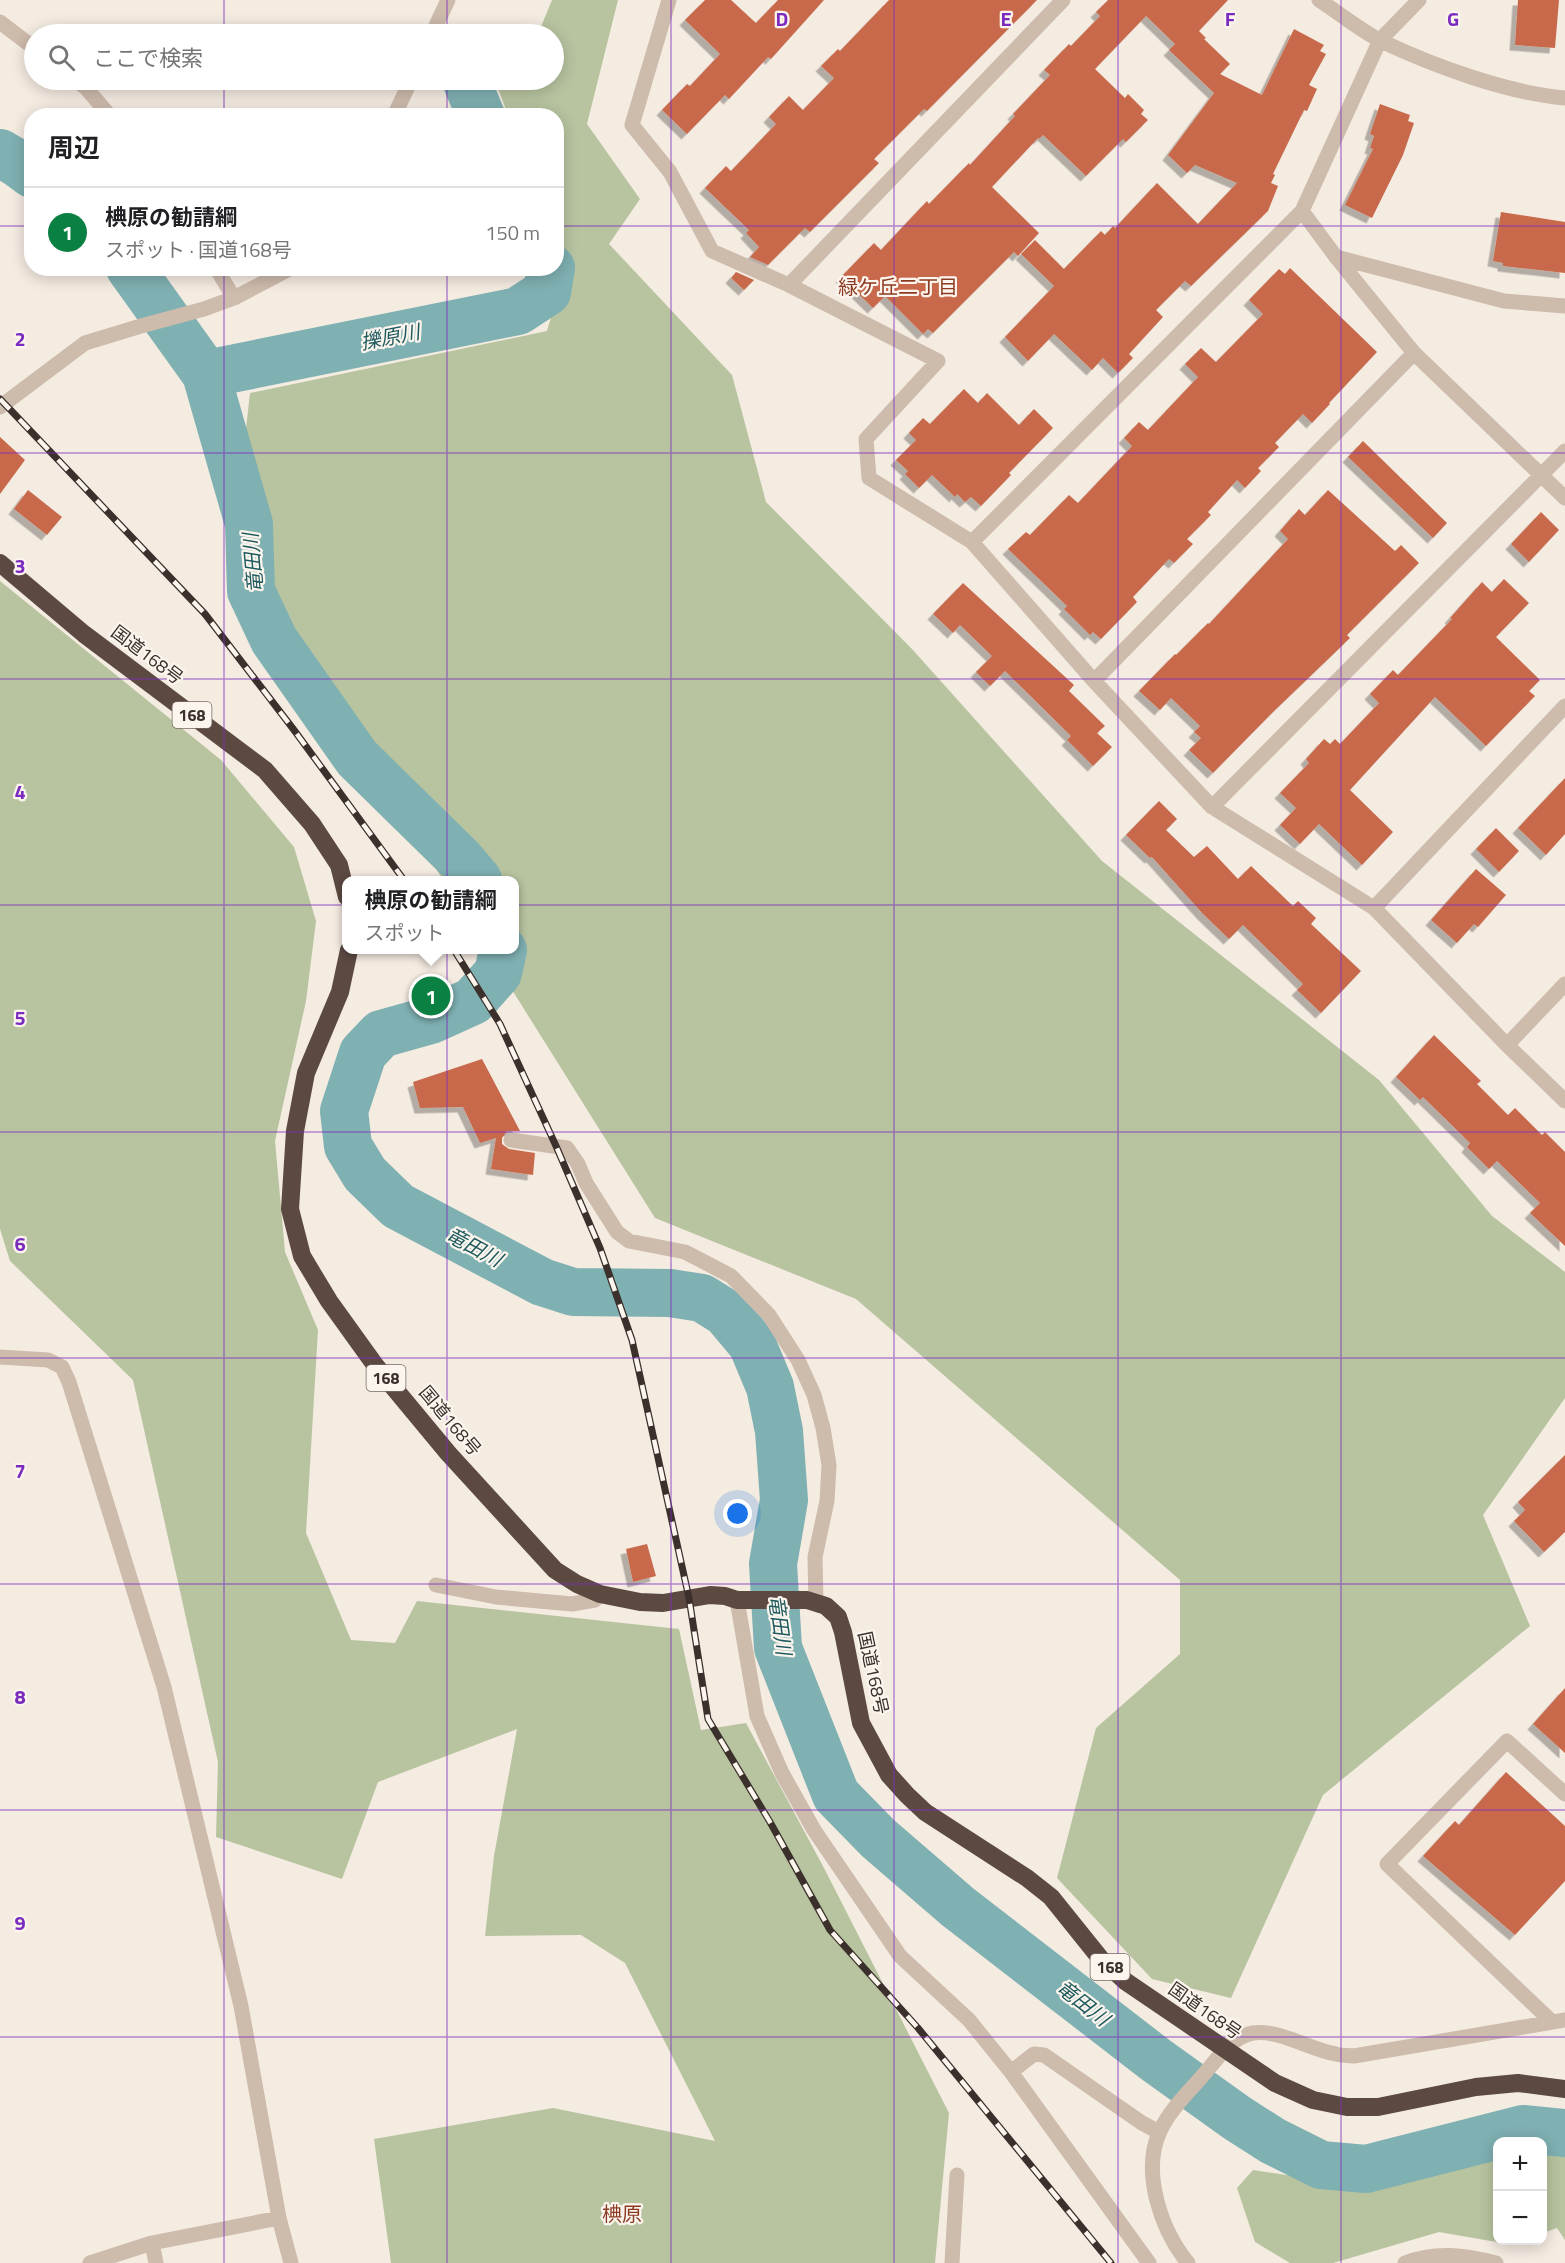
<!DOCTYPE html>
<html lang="ja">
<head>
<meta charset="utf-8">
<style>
	body { margin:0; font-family:"Titillium Web","Noto Sans JP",sans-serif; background:#f2f2f2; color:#202124 }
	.controls { position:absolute; right:18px; bottom:18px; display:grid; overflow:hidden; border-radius:12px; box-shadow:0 3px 15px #0003 }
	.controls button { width:54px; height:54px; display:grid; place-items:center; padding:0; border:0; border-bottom:2px solid #e0e0e0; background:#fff; color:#202124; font:30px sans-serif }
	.you { position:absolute; left:738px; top:1514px; width:21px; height:21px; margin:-15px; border:4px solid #fff; border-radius:50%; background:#1a73e8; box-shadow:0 0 0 9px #1a73e833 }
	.badge { display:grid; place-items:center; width:39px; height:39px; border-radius:50%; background:#0b8043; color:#fff; font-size:20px; font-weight:700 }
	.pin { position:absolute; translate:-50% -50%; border:3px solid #fff; box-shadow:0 2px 6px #0006 }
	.popup { position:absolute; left:342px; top:876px; width:177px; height:78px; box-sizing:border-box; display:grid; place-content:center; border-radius:12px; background:#fff; filter:drop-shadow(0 2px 4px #0005); font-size:20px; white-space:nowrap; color:#757577 }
	.popup b { font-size:22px; color:#202124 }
	.popup::after { content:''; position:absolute; left:50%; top:100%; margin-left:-12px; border:12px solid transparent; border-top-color:#fff }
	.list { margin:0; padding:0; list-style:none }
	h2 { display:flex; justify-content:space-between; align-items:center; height:78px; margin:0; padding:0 24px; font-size:26px }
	h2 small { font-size:20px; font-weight:400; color:#757577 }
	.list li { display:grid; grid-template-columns:39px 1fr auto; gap:18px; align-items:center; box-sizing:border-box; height:90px; padding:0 24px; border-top:2px solid #e0e0e0 }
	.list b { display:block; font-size:22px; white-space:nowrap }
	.list p { margin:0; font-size:20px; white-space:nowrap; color:#757577 }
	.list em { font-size:20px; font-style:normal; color:#757577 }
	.icon { flex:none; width:33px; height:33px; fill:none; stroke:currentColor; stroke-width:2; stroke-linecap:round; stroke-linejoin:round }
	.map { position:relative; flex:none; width:1565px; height:2263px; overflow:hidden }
	.search { position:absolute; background:#fff; box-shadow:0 3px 15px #0003; left:24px; top:24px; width:540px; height:66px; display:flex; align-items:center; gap:15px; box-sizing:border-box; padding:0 21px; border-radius:33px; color:#757577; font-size:22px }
	.panel { position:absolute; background:#fff; box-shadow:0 3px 15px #0003; left:24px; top:108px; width:540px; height:168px; border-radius:24px }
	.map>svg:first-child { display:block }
	.green { fill:#b8c4a0 }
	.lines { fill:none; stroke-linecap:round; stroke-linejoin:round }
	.river { stroke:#7fb0b2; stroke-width:48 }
	.building { fill:#c8694b; filter:url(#shadow) }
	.minor { stroke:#cdbbac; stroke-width:15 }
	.highway { stroke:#5c4a42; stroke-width:18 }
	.rail-casing { stroke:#3b302b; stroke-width:7 }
	.rail { stroke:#fbf5ee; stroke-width:4.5; stroke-dasharray:14; stroke-linecap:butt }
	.grid { fill:none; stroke:#7b2cbf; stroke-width:1.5; stroke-opacity:0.55 }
	.labels { text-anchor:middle; stroke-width:4.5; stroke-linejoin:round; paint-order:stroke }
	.shield { fill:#fbf5ee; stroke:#756b66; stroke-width:1.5 }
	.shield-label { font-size:16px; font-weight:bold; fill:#3b302b }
	.street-label { font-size:18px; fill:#3b302b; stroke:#fbf5ee }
	.neighbourhood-label { font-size:20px; fill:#8c3b22; stroke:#fbf5ee }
	.water-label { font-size:20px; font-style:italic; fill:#1f5a5e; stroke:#fbf5ee }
	.grid-label { font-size:20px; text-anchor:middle; font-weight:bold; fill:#7b2cbf; stroke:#fbf5ee; stroke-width:4.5; stroke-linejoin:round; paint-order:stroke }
</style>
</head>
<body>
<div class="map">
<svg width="1565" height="2263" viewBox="0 0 1565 2263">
	<defs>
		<filter id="shadow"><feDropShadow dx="-5.5" dy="5.5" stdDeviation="0" flood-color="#0004"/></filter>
	</defs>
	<rect width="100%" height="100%" fill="#f4ebe1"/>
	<path class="green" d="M 552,0 L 618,0 L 587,124 L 640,199 L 609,244 L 732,375 L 766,502 L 912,649 L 1102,861 L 1379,1080 L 1492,1216 L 1565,1272 L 1565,1398 L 1483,1515 L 1530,1626 L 1323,1795 L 1231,1998 L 1152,1979 L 1057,1878 L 1096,1728 L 1180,1654 L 1180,1580 L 856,1299 L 655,1218 L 487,950 L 515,950 L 515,880 L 443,880 L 233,545 L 250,393 L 547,331 L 566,266 L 557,241 L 556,116 L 508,115 L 496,83 L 499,80 L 554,80 L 554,34 L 538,34 Z
		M 0,581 L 221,760 L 294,847 L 316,921 L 306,1001 L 275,1141 L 285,1252 L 318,1330 L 306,1533 L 351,1640 L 395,1643 L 417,1601 L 679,1629 L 701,1730 L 746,1723 L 824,1868 L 949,2113 L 935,2263 L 391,2263 L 374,2139 L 553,2108 L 715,2141 L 625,1963 L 581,1935 L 485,1936 L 494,1856 L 517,1729 L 378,1782 L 342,1879 L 216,1837 L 218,1762 L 133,1380 L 10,1261 L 0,1229 Z
		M 1525,2139 L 1565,2144 L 1565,2240 L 1557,2228 L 1543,2233 L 1542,2142 L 1515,2141 Z
		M 1497,2147 L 1498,2240 L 1518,2241 L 1508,2244 L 1439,2232 L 1333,2263 L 1290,2263 L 1255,2242 L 1237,2188 L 1253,2170 L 1365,2187 Z"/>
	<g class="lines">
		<path class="river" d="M 466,80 L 481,116
			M 0,153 L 17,163 L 32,174
			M 130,268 L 206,374 L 249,524 L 251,591 L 274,640 L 357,758 L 461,860 L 478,880
			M 206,374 L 518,311 L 547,292 L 551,268
			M 503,950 L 498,973 L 473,1001 L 431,1020 L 381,1034 L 363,1053 L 344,1111 L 348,1146 L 365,1174 L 398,1206 L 542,1282 L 573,1292 L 670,1293 L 702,1298 L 726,1313 L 752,1344 L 770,1387 L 779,1431 L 784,1500 L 773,1564 L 778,1648 L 836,1795 L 878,1838 L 958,1907 L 1156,2060 L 1237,2118 L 1273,2141 L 1321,2165 L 1366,2169 L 1523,2129 L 1565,2133"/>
	</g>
	<path class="building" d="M 705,0 L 731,0 L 756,23 L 778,0 L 824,0 L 771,59 L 768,57 L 729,99 L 725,95 L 687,134 L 662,110 L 687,84 L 690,86 L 720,54 L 685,20 Z
		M 889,0 L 1037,0 L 927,111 L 924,109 L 874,159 L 879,163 L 810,232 L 805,228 L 768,265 L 750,257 L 759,247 L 746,233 L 749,230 L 705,188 L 726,166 L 731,171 L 776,124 L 769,117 L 789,96 L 803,110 L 834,78 L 821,66 L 838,49 L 840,51 Z
		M 1108,0 L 1228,0 L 1199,31 L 1206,38 L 1204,39 L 1230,64 L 1220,74 L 1262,95 L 1294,29 L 1324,45 L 1320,51 L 1326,54 L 1309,85 L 1317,89 L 1307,111 L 1304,110 L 1273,174 L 1275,175 L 1271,183 L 1278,186 L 1268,211 L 1191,286 L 1185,281 L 1156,310 L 1163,317 L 1129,354 L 1133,358 L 1118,373 L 1103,358 L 1092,370 L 1054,334 L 1028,361 L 1005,337 L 1054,286 L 1021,254 L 1035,240 L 1064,269 L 1101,231 L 1105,235 L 1113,226 L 1115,228 L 1157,183 L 1198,224 L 1237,183 L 1195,165 L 1187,173 L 1168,155 L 1214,93 L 1169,50 L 1175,44 L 1146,16 L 1095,69 L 1125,98 L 1128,94 L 1144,110 L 1141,114 L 1148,120 L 1126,142 L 1123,139 L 1086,176 L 1043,135 L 1039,139 L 1038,138 L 992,187 L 1039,233 L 1018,256 L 1014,252 L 933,333 L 928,329 L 923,334 L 885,296 L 873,308 L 841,277 L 874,243 L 881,250 L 927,201 L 929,204 L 969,163 L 970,165 L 1015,116 L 1013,114 L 1050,75 L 1044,70 L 1069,44 L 1071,46 L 1100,16 L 1096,12 Z
		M 1518,0 L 1559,0 L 1555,48 L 1515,45 Z
		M 1380,104 L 1410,115 L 1408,121 L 1414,123 L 1403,155 L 1372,218 L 1345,205 L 1373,149 L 1370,148 L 1374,136 L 1370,134 Z
		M 1501,212 L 1565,222 L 1565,273 L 1503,266 L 1503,263 L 1493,261 Z
		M 1290,268 L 1377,352 L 1329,403 L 1330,404 L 1312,423 L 1303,414 L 1275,443 L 1279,447 L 1258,468 L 1261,471 L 1245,488 L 1237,480 L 1208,512 L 1211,515 L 1187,539 L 1193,544 L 1174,563 L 1169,559 L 1133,597 L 1137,602 L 1101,639 L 1093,632 L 1090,635 L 1064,609 L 1067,606 L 1008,549 L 1026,532 L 1030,535 L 1069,495 L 1078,503 L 1132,446 L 1124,438 L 1139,422 L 1148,430 L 1198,377 L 1185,364 L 1201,348 L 1216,362 L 1263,314 L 1249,300 L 1279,269 L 1285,274 Z
		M 736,272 L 754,280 L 744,290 L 731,278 Z
		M 964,389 L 978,403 L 987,393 L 1019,425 L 1034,409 L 1053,428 L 1009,473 L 1011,475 L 981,506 L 971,497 L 965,502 L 957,494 L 955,497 L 932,475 L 919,488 L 905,474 L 908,471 L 896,460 L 916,440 L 909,433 L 923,418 L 930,424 Z
		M 0,437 L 25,460 L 0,494 Z
		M 1363,441 L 1447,523 L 1433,538 L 1348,457 Z
		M 28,490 L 62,517 L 47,535 L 14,509 Z
		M 1328,490 L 1395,551 L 1401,545 L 1419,563 L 1347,635 L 1350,638 L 1272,713 L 1213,773 L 1189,750 L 1201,738 L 1194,732 L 1200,726 L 1171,698 L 1160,710 L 1139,691 L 1175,654 L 1176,655 L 1208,623 L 1209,624 L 1288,539 L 1280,531 L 1299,509 L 1305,515 Z
		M 1541,512 L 1559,530 L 1529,562 L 1511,544 Z
		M 1504,579 L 1529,603 L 1496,637 L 1540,680 L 1529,691 L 1535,696 L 1486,746 L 1435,697 L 1350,790 L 1393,832 L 1362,865 L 1319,824 L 1300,844 L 1280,825 L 1296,808 L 1280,793 L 1309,763 L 1306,759 L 1324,739 L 1330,744 L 1335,739 L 1340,744 L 1379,703 L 1370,694 L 1393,670 L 1398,675 L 1452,619 L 1450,618 L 1482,582 L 1492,592 Z
		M 963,583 L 1074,685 L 1069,691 L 1105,726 L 1097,733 L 1112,747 L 1093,766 L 1067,740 L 1071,736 L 1005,671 L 990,686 L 976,672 L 992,656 L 960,625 L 953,633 L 933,614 Z
		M 1565,778 L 1565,834 L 1546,855 L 1518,828 Z
		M 1159,801 L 1177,819 L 1166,830 L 1194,857 L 1207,846 L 1238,879 L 1251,866 L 1293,906 L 1298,901 L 1316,918 L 1311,924 L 1361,971 L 1321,1013 L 1297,990 L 1303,984 L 1243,925 L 1229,939 L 1203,914 L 1152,857 L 1150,858 L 1126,835 Z
		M 1496,828 L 1519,851 L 1499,872 L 1476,849 Z
		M 1476,869 L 1506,895 L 1478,927 L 1474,924 L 1457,943 L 1431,920 Z
		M 1434,1035 L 1481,1081 L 1477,1084 L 1508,1115 L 1515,1108 L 1542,1135 L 1545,1132 L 1565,1152 L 1565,1246 L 1530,1213 L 1540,1203 L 1497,1161 L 1489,1169 L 1467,1147 L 1470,1143 L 1423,1097 L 1420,1100 L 1396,1077 Z
		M 482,1059 L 520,1131 L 507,1131 L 502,1138 L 502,1144 L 509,1149 L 535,1153 L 533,1175 L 491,1169 L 496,1138 L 480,1143 L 463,1107 L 420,1108 L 413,1082 Z
		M 1565,1455 L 1565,1532 L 1544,1552 L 1514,1521 L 1525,1510 L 1518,1502 Z
		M 647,1544 L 656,1576 L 633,1582 L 626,1549 Z
		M 1565,1688 L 1565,1753 L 1533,1724 Z
		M 1506,1772 L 1565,1826 L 1565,1881 L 1515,1935 L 1423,1856 L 1455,1821 L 1459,1825 Z"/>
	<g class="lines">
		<path class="minor" d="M 669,0 L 632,125 L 670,172 L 712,251 L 789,285 L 938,361 L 866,439 L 869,478 L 972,542 L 1094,681 L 1212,807 L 1374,908 L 1507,1045 L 1565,1101
			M 1319,0 C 1339,13 1360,30 1381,41 C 1434,66 1507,93 1565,98
			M 0,22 L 34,48
			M 432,34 L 448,0
			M 75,80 L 86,88 L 110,116
			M 394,116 L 411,80
			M 1302,211 L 1336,257 L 1414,353 L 1565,498
			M 1336,257 L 1504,301 L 1565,306
			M 216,268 L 234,298
			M 789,285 L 1063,0
			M 0,407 L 85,343 L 141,326 L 204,309 L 234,298 L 291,268
			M 972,542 L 1302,211 L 1380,40 L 1419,0
			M 1094,681 L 1414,353
			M 1212,807 L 1565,451
			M 1374,908 L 1565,706
			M 1507,1045 L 1565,984
			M 511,1140 L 567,1148 L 578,1164 L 586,1183 L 617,1232 L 629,1241 L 685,1252 L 731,1276 L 769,1315 L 798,1360 L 814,1395 L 823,1428 L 829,1465 L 827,1501 L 815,1557 L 816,1603
			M 0,1357 L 48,1360 L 62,1367 L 69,1382 L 164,1687 L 241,2006 L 279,2218 L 291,2263
			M 436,1585 L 496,1597 L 572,1604 L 595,1600 L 600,1594
			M 737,1600 L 757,1716 L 782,1773 L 814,1830 L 900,1956 L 969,2020 L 1011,2072 L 1149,2263
			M 1552,2022 L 1387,1864 L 1507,1741 L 1565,1794
			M 1011,2072 L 1034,2054 L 1044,2055 L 1142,2123 L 1159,2132
			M 152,2243 L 156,2263
			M 90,2263 L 152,2243 L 279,2218
			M 952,2263 L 957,2175
			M 1188,2263 C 1161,2230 1141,2172 1160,2131 C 1170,2109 1190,2091 1205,2073 C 1218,2058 1231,2037 1253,2033 C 1279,2029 1311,2050 1336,2054 C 1342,2056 1348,2055 1354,2056 L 1565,2020
			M 1405,2263 C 1436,2251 1465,2255 1496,2263"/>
		<path class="highway" d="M 0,563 L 84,634 L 265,770 L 312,824 L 339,865 L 347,897
			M 349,950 L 340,992 L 306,1073 L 295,1131 L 290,1209 L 302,1256 L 329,1301 L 375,1365 L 448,1453 L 555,1570 L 577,1584 L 600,1594 L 640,1602 L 663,1603 L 710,1595 L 725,1596 L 737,1600 L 807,1600 L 826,1606 L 838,1617 L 843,1632 L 861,1723 L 889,1775 L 907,1795 L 925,1812 L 1027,1878 L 1051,1897 L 1100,1958 L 1125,1981 L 1275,2083 L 1313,2100 L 1347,2107 L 1378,2107 L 1476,2087 L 1518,2083 L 1565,2089"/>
		<defs>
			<path id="rail" d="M 0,399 L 205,614 L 294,730 L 404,880
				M 454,950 L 500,1024 L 556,1146 L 600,1248 L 632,1340 L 689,1598 L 708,1719 L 770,1822 L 830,1930 L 918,2028 L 1111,2263"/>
		</defs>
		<use href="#rail" class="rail-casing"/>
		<use href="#rail" class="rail"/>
	</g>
	<path class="grid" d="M 224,0 L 224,34M 447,0 L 447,34M 671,0 L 671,2263M 894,0 L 894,2263M 1118,0 L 1118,2263M 1341,0 L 1341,2263M 224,80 L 224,116M 447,80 L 447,116M 0,226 L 32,226M 556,226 L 1565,226M 224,268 L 224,2263M 447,268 L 447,2263M 0,453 L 1565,453M 0,679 L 1565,679M 0,905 L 1565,905M 0,1132 L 1565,1132M 0,1358 L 1565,1358M 0,1584 L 1565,1584M 0,1810 L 1565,1810M 0,2037 L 1565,2037"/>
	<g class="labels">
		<g class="shield">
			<rect x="172.5" y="702" width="39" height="26" rx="4.5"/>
			<rect x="366.5" y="1365" width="39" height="26" rx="4.5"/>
			<rect x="1090.5" y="1954" width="39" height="26" rx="4.5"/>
		</g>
		<g class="shield-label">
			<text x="192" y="721">168</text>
			<text x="386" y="1384">168</text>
			<text x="1110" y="1973">168</text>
		</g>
		<g class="street-label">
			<text transform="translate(147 655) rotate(37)" y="6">国道168号</text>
			<text transform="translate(450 1421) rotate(50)" y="6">国道168号</text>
			<text transform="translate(873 1673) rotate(78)" y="6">国道168号</text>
			<text transform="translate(1205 2011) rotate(35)" y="6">国道168号</text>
		</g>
		<g class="neighbourhood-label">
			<text x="898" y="294">緑ケ丘二丁目</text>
			<text x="622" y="2221">椣原</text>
		</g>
		<g class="water-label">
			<text transform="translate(390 337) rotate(-11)" y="7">擽原川</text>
			<text transform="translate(253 563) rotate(-95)" y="7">竜田川</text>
			<text transform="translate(474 1247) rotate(28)" y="7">竜田川</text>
			<text transform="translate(780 1625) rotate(82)" y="7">竜田川</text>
			<text transform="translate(1083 2003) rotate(38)" y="7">竜田川</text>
		</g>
	</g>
	<g class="grid-label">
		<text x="782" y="26">D</text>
		<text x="1006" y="26">E</text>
		<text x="1230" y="26">F</text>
		<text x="1453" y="26">G</text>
		<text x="20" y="346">2</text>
		<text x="20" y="573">3</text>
		<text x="20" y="799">4</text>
		<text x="20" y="1025">5</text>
		<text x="20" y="1251">6</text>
		<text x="20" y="1478">7</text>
		<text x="20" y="1704">8</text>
		<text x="20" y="1930">9</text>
	</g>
</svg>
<div class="controls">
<button>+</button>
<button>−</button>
</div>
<div class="you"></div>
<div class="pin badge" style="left:431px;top:996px">1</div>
<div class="popup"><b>椣原の勧請綱</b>スポット</div>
<div class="search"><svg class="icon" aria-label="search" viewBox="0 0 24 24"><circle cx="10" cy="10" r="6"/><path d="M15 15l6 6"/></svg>ここで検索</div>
<section class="panel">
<h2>周辺<small></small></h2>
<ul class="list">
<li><span class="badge">1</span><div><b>椣原の勧請綱</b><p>スポット · 国道168号</p></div><em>150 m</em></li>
</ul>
</section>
</div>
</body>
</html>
